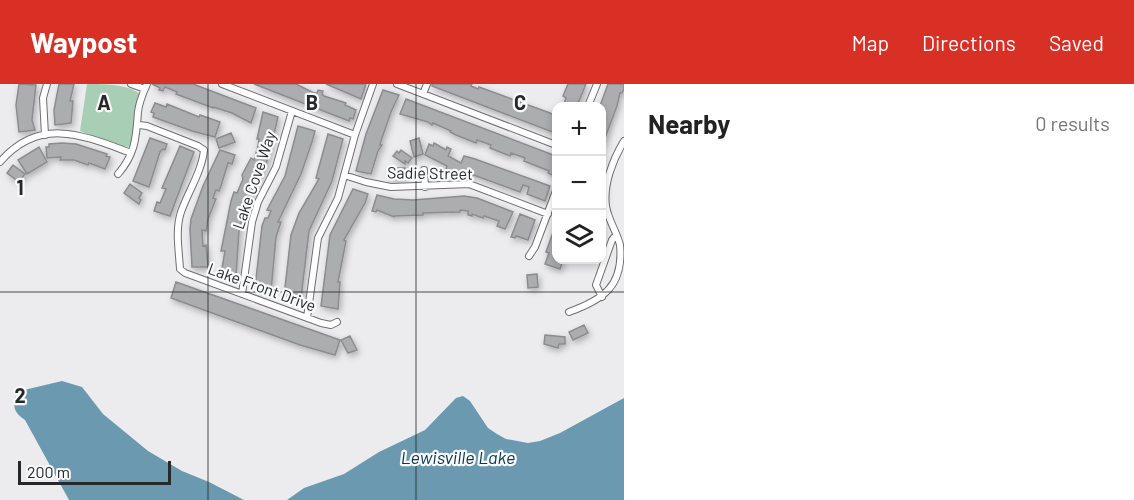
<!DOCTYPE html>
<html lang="en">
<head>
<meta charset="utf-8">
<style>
	body { margin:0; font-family:Barlow,sans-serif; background:#f2f2f2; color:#222 }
	.controls { position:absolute; right:18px; top:18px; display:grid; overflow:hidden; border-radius:12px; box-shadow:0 3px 9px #0003 }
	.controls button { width:54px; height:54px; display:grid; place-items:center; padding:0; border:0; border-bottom:2px solid #e0e0e0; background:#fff; color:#222; font:30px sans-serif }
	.scale { position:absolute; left:18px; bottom:15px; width:153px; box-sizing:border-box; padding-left:6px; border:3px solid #272828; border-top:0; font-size:16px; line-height:21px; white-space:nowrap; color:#272828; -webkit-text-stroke:4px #f9fafc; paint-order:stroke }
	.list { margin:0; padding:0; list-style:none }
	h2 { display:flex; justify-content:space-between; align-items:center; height:78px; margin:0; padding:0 24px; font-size:26px }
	h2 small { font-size:20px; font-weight:400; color:#767676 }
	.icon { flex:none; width:33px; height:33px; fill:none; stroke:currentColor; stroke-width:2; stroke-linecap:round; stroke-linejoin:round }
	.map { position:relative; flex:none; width:624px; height:416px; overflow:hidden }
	header { display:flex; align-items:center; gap:36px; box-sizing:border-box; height:84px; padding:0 30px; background:#d93025; color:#fff }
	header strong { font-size:28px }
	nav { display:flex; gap:33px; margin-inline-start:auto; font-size:21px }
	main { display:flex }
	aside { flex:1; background:#fff }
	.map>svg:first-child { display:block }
	.green { fill:#a8ceb6 }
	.water { fill:#6a99b0 }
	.building { fill:#acadaf; stroke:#8c8c8e; stroke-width:1.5; filter:url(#shadow) }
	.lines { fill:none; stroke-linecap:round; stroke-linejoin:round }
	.minor-casing { stroke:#6f6f71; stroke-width:8 }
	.minor { stroke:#fff; stroke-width:6 }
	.grid { fill:none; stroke:#272828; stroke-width:1.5; stroke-opacity:0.55 }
	.labels { text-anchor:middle; stroke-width:4.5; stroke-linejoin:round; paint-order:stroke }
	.street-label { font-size:16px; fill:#272828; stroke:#f9fafc }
	.water-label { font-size:18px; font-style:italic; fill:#0c3748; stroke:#f9fafc }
	.grid-label { font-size:20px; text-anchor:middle; font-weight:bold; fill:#272828; stroke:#f9fafc; stroke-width:4.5; stroke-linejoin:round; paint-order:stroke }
</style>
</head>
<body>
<header>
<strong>Waypost</strong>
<nav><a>Map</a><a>Directions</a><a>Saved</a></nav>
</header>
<main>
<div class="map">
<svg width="624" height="416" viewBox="0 0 624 416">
	<defs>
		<filter id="shadow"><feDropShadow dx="2" dy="3" stdDeviation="3" flood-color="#0004"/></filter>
	</defs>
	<rect width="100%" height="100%" fill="#ececef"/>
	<path class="green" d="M 87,0 C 103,0 128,0 140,10 C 134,26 134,45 131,63 L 120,62 L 80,47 Z"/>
	<path class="water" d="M 62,297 L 82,303 L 103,330 L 148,367 L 182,387 L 209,398 L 244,416 L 69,416 L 25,336 C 15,329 13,325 15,313 L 24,306 Z
		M 463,312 L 470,317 L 488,344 L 497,350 L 506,355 L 528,359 L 540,357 L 560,349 L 624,314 L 624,416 L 287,416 L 304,404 L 344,390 L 379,368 L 425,346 L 456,314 Z"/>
	<path class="building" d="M 19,0 L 36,1 L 32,36 L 35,46 L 19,48 L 16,21 Z
		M 59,0 L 74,0 L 70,17 L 73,17 L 71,39 L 55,41 L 54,26 Z
		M 152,0 L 193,0 L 256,24 L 251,39 L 232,29 L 213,23 L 213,24 L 176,10 L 177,8 L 165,3 L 163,7 L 159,6 L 160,4 Z
		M 254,0 L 296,0 L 314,9 L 317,9 L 318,6 L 323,7 L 322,10 L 324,12 L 346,19 L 345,21 L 356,26 L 353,35 L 350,34 L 349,37 Z
		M 326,0 L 366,0 L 361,15 Z
		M 432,0 L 472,0 L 471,2 L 478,5 L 479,3 L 550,29 L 556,32 L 555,49 L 432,2 Z
		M 568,0 L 586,0 L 577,22 L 563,22 L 566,14 L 563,12 Z
		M 608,0 L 624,0 L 624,5 L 622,9 L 620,9 L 617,22 L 602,62 L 602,22 L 600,22 Z
		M 383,6 L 399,11 L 391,28 L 381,57 L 380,61 L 382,61 L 378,67 L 371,90 L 356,87 L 366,50 Z
		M 406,15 L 556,72 L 556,85 L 554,92 L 548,89 L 549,87 L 524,77 L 525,74 L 511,69 L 510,72 L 490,64 L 491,61 L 477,56 L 476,59 L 456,51 L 450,48 L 451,47 L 433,39 L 432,41 L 428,38 L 400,30 Z
		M 155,19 L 166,23 L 167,20 L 199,33 L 200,31 L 220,38 L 215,53 L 192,47 L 153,33 L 154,29 L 151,28 Z
		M 263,28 L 278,33 L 270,67 L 265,83 L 255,101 L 245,125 L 239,147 L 236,192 L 221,190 L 225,167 L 221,167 L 231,117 L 234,108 L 237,109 L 243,95 L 242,91 L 251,74 L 254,76 L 258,62 L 259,55 L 257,55 Z
		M 298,42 L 315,47 L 312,58 L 301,90 L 278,138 L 281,138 L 276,153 L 271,207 L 255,204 L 262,142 L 265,134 L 268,134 L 271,127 L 267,126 L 269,122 L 285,92 Z
		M 231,49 L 235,58 L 219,64 L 216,55 Z
		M 328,50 L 343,55 L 332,97 L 309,147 L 301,214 L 284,212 L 291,151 L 299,129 L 319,95 L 316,94 Z
		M 150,54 L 167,60 L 165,66 L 163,65 L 160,68 L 149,103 L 133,97 Z
		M 419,54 L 423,70 L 414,73 L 410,57 Z
		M 62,59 L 76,60 L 107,70 L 106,72 L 110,73 L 105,85 L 89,79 L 88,81 L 74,76 L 60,76 L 61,73 L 47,74 L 46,63 L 49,63 L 49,60 Z
		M 434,59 L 446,66 L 447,63 L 451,65 L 448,72 L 461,79 L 464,72 L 475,75 L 550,102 L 545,117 L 527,110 L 529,103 L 523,101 L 520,108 L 468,89 L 467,91 L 456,86 L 455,91 L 450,89 L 451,87 L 446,85 L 447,82 L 425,71 L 429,60 L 433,62 Z
		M 180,62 L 194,68 L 170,132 L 154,127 L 157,118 L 160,119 L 166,105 L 162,104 Z
		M 39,63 L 47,78 L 27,90 L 18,76 Z
		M 220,66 L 235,71 L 232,80 L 228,79 L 221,102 L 219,107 L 216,106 L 213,114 L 216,115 L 208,135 L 206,147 L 202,146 L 203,162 L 206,161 L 208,183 L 192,183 L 190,145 L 191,135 L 203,102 Z
		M 401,66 L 412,74 L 408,79 L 405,77 L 405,80 L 393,72 L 397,67 L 399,69 Z
		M 13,81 L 25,90 L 19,98 L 7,89 Z
		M 389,84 L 405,84 L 405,94 L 389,94 Z
		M 130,100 L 142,109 L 139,114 L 141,116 L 139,120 L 124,109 Z
		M 353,105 L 368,110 L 365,119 L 344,156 L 346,157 L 338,198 L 340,198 L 338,225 L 321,222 L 330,151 Z
		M 377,111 L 394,115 L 413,116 L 464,112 L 477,114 L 513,128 L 505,145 L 497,142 L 499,137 L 484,132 L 483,134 L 472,130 L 472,132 L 468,131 L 468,127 L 460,126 L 460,128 L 423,129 L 423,131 L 394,132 L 394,133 L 377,126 L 376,128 L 372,127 Z
		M 520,130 L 535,136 L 528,156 L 516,152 L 515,154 L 511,153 Z
		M 556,140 L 556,176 L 563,176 L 560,185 L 545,180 L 549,169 L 546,168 Z
		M 537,190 L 538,203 L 528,204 L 527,191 Z
		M 176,198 L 340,256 L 335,271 L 300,261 L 171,214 Z
		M 584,241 L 588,249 L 573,256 L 569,248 Z
		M 545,251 L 565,253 L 565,260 L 559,260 L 558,264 L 544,260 Z
		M 350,252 L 357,266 L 348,269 L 341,256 Z"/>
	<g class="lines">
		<defs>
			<path id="minor" d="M 131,0 L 145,5
				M 222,0 L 355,51
				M 397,0 L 556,61
				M 423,10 L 427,0
				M 588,22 L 597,0
				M 139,41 L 147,42 L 198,62 L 204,66 C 202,87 188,108 181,128 C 175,146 179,167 180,185 L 185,189 L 321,239 L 331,241 L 337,238
				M 45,51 L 43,14 L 47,0
				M 0,78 C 40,32 83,51 131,69
				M 424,86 L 425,103
				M 118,90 C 136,69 136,53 138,28 C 139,18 143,9 147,0
				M 344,91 L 366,98 L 391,103 L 469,100 L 548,130
				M 529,172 L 535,163 L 556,107
				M 242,210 L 252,138 L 258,118 L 276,83 L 292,27
				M 602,213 L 596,201 L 612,156 L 616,151
				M 569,228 C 602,216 624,203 620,161 C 617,148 608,136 606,122 C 603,101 613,75 624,57
				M 307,234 L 318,154 L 338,114 L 355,51 L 373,0"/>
		</defs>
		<use href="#minor" class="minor-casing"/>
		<use href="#minor" class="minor"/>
	</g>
	<path class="grid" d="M 208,0 L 208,416M 416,0 L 416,416M 0,208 L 624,208"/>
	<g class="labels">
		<g class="street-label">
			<text transform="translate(430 89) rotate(1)" y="6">Sadie Street</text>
			<text transform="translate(254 96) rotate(-71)" y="6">Lake Cove Way</text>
			<text transform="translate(262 203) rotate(20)" y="6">Lake Front Drive</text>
		</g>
		<g class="water-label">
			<text x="458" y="380">Lewisville Lake</text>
		</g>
	</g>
	<g class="grid-label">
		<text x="104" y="26">A</text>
		<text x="312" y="26">B</text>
		<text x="520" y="26">C</text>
		<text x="20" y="111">1</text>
		<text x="20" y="319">2</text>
	</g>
</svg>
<div class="controls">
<button>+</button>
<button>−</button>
<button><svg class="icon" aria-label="layers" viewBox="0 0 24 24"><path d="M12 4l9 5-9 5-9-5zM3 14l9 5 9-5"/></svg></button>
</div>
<div class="scale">200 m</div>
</div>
<aside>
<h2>Nearby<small>0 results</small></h2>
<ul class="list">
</ul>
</aside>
</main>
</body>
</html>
